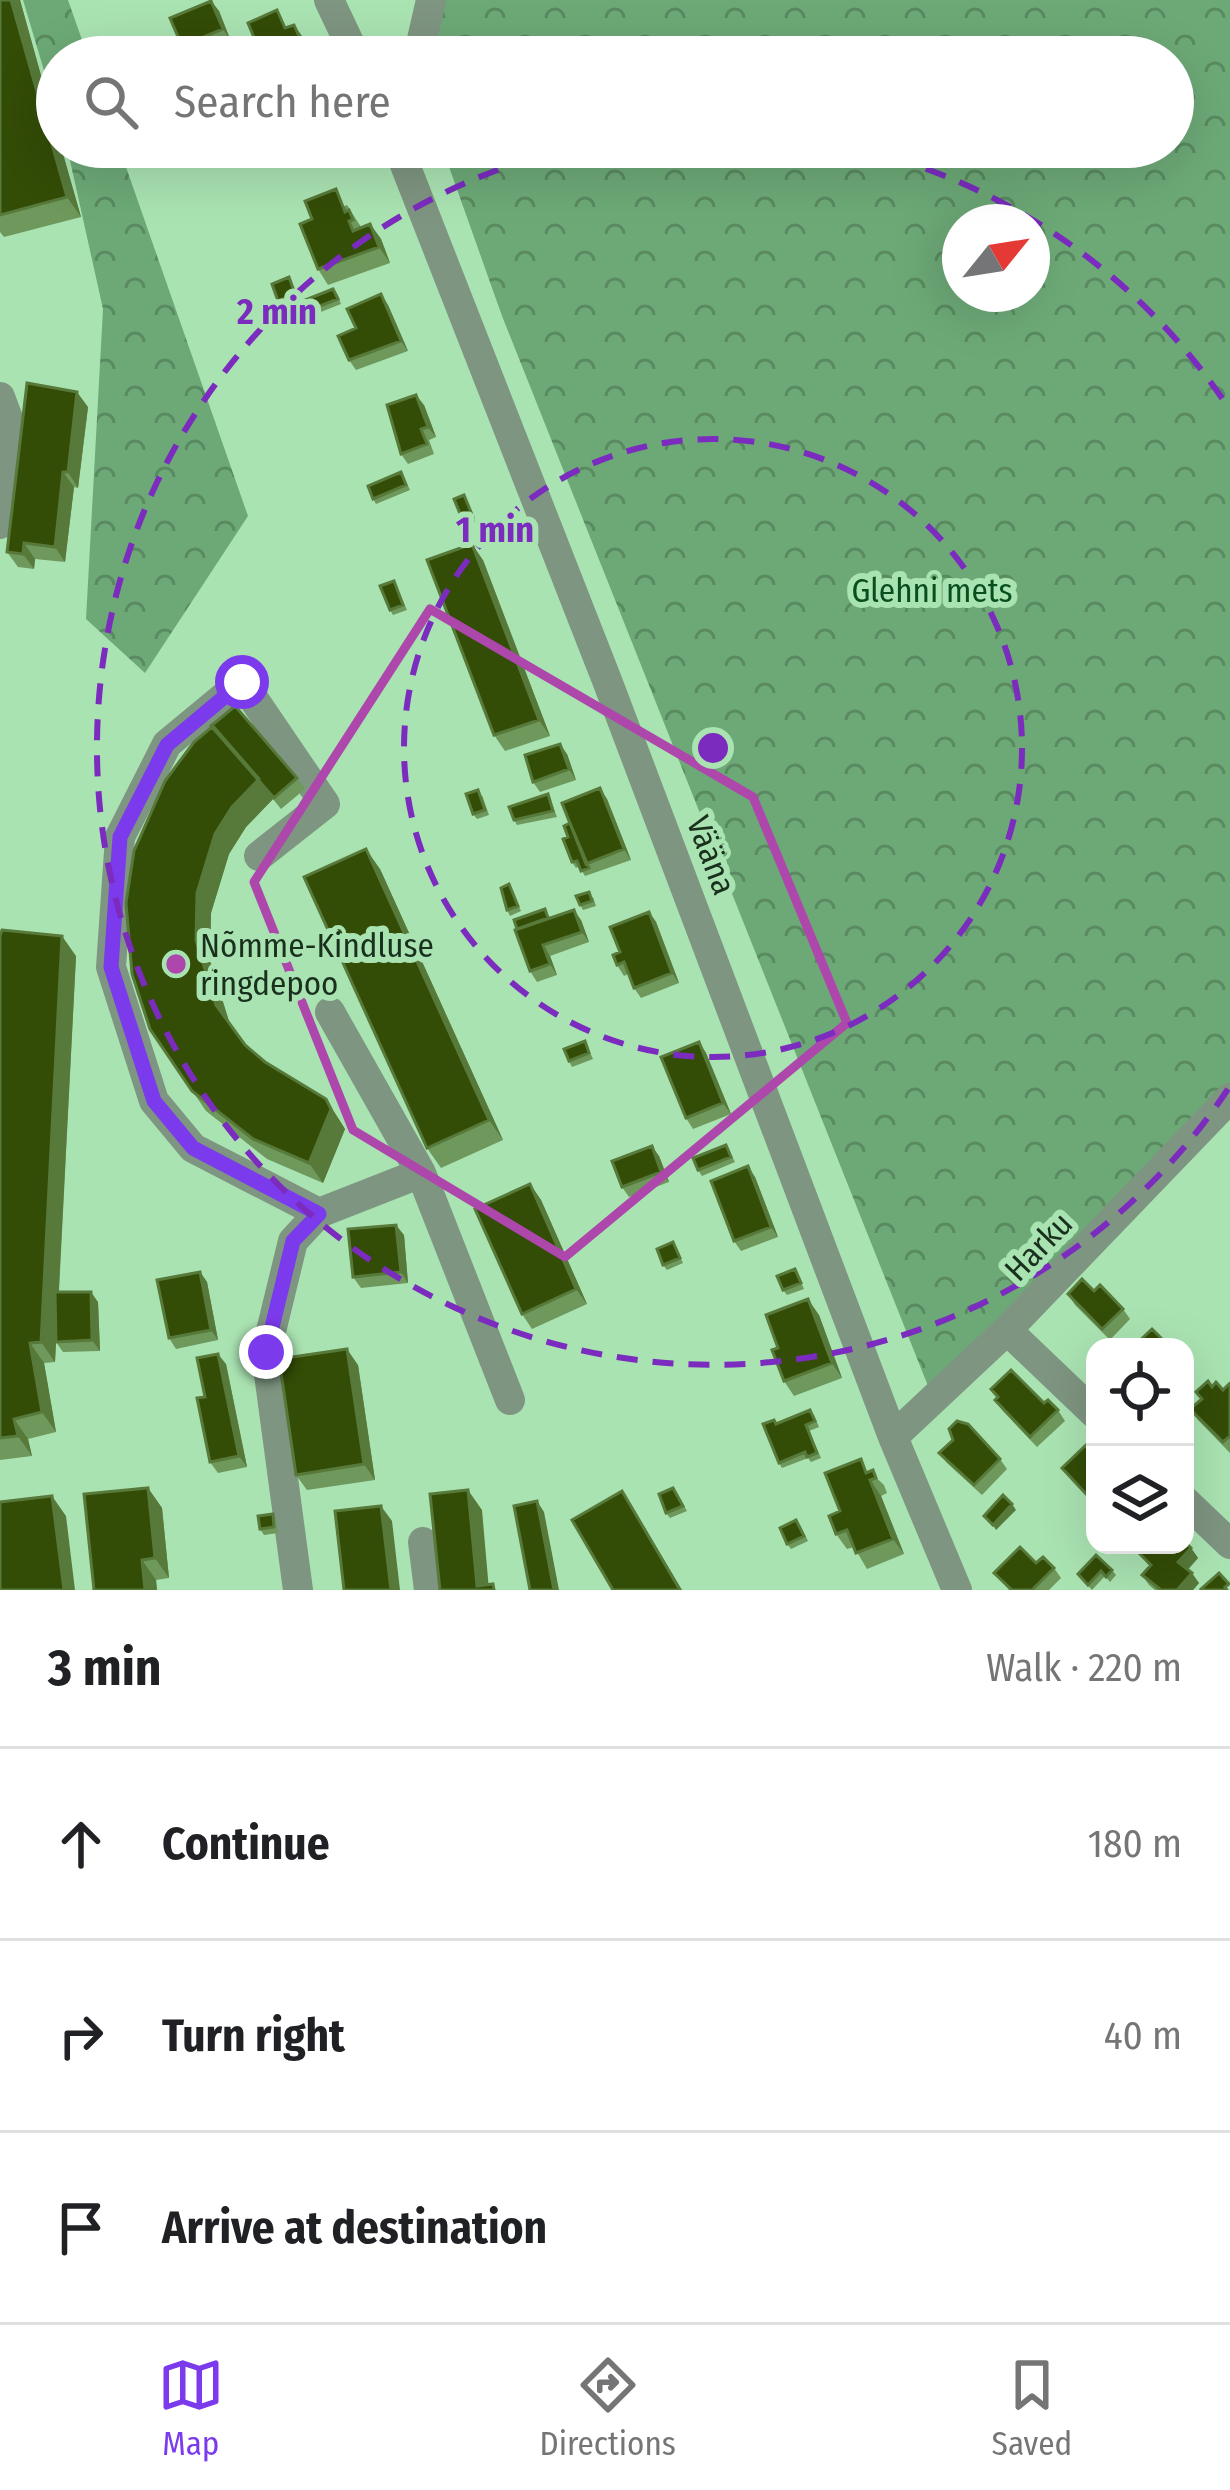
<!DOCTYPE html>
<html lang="en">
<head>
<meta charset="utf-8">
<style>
	body { margin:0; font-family:"Fira Sans Condensed",sans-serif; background:#f2f2f2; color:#202124 }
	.controls { position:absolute; right:36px; bottom:36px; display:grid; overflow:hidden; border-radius:24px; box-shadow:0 12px 48px #0002 }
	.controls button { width:108px; height:108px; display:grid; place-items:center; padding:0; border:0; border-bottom:3px solid #e0e0e0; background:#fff; color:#202124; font:60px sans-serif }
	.compass { position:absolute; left:942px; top:204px; width:108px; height:108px; border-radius:50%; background:#fff; box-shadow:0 12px 48px #0002; rotate:60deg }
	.stop { position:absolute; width:36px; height:36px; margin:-27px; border:9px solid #7c3aed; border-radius:50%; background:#fff }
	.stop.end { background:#7c3aed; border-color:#fff; box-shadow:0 3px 12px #0008 }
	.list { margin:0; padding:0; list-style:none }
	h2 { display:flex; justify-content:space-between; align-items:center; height:156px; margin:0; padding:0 48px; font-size:51px }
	h2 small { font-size:39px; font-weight:400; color:#757577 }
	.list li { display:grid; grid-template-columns:78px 1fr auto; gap:36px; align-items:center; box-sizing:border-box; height:192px; padding:0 48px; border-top:3px solid #e0e0e0 }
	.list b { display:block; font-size:45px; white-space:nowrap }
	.list em { font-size:39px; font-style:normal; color:#757577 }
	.icon { flex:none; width:66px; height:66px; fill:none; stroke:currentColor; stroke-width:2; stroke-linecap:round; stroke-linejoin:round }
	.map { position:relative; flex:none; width:1230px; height:1590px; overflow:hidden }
	.search { position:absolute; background:#fff; box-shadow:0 12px 48px #0002; left:36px; right:36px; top:36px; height:132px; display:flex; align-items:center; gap:30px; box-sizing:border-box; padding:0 42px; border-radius:66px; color:#757577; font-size:45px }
	.sheet { height:732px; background:#fff }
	nav { display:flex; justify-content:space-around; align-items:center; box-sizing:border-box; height:168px; border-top:3px solid #e0e0e0; background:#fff; font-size:33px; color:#757577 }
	nav a { display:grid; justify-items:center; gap:6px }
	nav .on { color:#7c3aed }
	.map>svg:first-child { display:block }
	.forest { fill:url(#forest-crowns); fill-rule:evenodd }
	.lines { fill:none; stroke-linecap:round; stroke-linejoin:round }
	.minor { stroke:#7e9581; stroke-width:30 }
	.wall { fill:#6e985c }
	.shaded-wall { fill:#57793a }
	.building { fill:#334c06; stroke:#57793a; stroke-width:3 }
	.route { stroke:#7c3aed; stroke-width:15 }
	.marked { fill:none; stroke:#ae47ac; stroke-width:9; stroke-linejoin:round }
	.ring { fill:none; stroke:#7b2cbf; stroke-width:6; stroke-dasharray:21 15 }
	.poi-dot { fill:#ae47ac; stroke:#aae3b2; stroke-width:4.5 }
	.labels { text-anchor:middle; stroke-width:12; stroke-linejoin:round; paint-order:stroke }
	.park-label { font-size:33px; fill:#084e1f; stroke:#aae3b2 }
	.street-label { font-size:33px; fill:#19301d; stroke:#aae3b2 }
	.poi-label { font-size:33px; fill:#19301d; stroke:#aae3b2; text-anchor:start }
	.centre { fill:#7b2cbf; stroke:#aae3b2; stroke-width:6 }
	.ring-label { font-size:36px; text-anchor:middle; font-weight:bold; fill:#7b2cbf; stroke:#aae3b2; stroke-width:12; stroke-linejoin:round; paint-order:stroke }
</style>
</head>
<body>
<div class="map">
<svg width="1230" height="1590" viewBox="0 0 1230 1590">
	<defs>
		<pattern id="forest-crowns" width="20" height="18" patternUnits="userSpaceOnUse" patternTransform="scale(3)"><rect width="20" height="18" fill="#6da977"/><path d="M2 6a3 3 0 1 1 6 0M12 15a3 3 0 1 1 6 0" fill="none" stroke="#598a61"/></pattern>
	</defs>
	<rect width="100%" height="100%" fill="#aae3b2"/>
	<path class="forest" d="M 23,0 L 68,0 L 88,57 L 57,57 L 57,114 Z
		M 431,0 L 1230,0 L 1230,1098 L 934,1401 L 502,316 L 442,147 L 1173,147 L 1173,57 L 418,57 ZM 960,222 L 1032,222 L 1032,294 L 960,294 Z
		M 67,147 L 119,147 L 248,516 L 145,673 L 86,619 L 103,309 Z"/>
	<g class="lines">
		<path class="minor" d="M 329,0 L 356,57
			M 418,57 L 431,0
			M 398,147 L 608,683 L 893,1437 L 957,1590
			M 0,397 L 10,424 L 0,524
			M 259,856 L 325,804 L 242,682 L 167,744 L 120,837 L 111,967 L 154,1101 L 193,1148 L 319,1213
			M 330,1012 L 421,1173 L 510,1400
			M 1007,1330 L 1095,1414
			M 893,1437 L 1007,1330 L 1230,1098
			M 1185,1501 L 1230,1544
			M 423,1542 L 429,1590
			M 298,1590 L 266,1352 L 293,1241 L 319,1213 L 421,1173"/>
	</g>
	<path class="wall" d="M 0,0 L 20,0 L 57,133 L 57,147 L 61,147 L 81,217 L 4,237 L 0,232 Z
		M 211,1 L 219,11 L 230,39 L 189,56 L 182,46 Z
		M 347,205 L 361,227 L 370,224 L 381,239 L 390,263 L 328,285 L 318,269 L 312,219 Z
		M 292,283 L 299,299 L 282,306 L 278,301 Z
		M 337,294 L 341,304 L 308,317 L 304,312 Z
		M 388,305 L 408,351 L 356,370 L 349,360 L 356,328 Z
		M 424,405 L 436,437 L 429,440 L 434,454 L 408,464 L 401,454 Z
		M 88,407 L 78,488 L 74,487 L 65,562 L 35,559 L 34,569 L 18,567 L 7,552 Z
		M 404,477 L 410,490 L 376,504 L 373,499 Z
		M 464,495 L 476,522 L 467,526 L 463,521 Z
		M 483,560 L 550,736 L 505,751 L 494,735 Z
		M 394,581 L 407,610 L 393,615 L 390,610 Z
		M 567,754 L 576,780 L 540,792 L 533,782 Z
		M 297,778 L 305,789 L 281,809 L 273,799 L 246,827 L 229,854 L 211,913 L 210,960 L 230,1024 L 245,1045 L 265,1062 L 326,1099 L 345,1129 L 323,1183 L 267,1159 L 206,1111 L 150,1029 L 126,903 Z
		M 548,794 L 557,817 L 517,825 L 514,820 Z
		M 482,795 L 489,815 L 477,819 L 473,814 Z
		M 607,799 L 631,860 L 585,876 L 579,866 L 576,868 L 572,862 L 568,837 L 570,823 Z
		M 380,869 L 503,1140 L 441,1168 L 427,1148 Z
		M 509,884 L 521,911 L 510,916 L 507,910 Z
		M 593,897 L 596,906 L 583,910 L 580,905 Z
		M 545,909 L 550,918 L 581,920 L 589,942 L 550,956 L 557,975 L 537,982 L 530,971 Z
		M 649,912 L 656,922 L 679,983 L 641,998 L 634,988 L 628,974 L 624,976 L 617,965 L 620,952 Z
		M 0,936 L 76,956 L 59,1292 L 98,1302 L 100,1351 L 63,1352 L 56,1342 L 55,1362 L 44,1363 L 56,1432 L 28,1439 L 32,1456 L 0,1460 Z
		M 585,1041 L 593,1059 L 572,1067 L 569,1061 Z
		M 699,1042 L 706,1053 L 731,1114 L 693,1129 L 686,1118 Z
		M 726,1145 L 735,1162 L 702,1176 L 698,1170 Z
		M 659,1156 L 669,1182 L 629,1197 L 622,1187 Z
		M 755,1177 L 778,1237 L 741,1251 L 734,1241 Z
		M 530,1184 L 541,1200 L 587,1304 L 532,1329 L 522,1314 Z
		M 404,1235 L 408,1283 L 361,1288 L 353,1277 Z
		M 673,1242 L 683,1263 L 667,1270 L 663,1265 Z
		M 795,1269 L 804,1289 L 787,1295 L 783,1290 Z
		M 200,1272 L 207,1282 L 218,1340 L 176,1349 L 169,1338 Z
		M 1094,1291 L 1123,1309 L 1130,1319 L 1110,1340 L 1075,1305 L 1068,1294 Z
		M 819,1315 L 842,1378 L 794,1396 L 784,1381 L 778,1348 Z
		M 226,1364 L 247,1467 L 218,1473 L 210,1462 Z
		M 358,1365 L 375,1480 L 307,1490 L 296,1475 Z
		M 1230,1386 L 1230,1453 L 1198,1420 L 1190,1409 L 1212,1387 L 1223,1390 Z
		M 991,1389 L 1044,1403 L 1058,1410 L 1065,1421 L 1037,1447 L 1002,1410 L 995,1400 L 997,1398 Z
		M 814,1415 L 819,1427 L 809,1431 L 821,1458 L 811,1462 L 808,1458 L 782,1468 L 779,1463 L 776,1424 Z
		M 939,1453 L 1000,1459 L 1007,1469 L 982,1495 L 947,1463 Z
		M 1095,1454 L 1095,1506 L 1062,1468 Z
		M 869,1471 L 884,1485 L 887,1493 L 881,1496 L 904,1554 L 867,1569 L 854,1547 L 847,1549 L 836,1534 L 840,1511 Z
		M 148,1488 L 162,1508 L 169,1578 L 156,1580 L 157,1590 L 94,1590 Z
		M 673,1488 L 687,1511 L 670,1518 L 666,1513 Z
		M 273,1514 L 276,1519 L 278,1533 L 264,1535 L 260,1529 Z
		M 800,1525 L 808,1541 L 791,1549 L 787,1544 Z
		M 1191,1548 L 1198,1558 L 1188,1570 L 1199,1583 L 1193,1590 L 1155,1590 L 1149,1585 L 1142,1575 L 1150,1567 L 1135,1549 Z
		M 1036,1563 L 1054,1568 L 1061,1578 L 1049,1590 L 1009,1590 L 994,1573 Z
		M 1112,1570 L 1116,1575 L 1110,1582 L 1105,1576 L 1092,1590 L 1078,1574 Z"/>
	<path class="shaded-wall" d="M 11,0 L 20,0 L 57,133 L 57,147 L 61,147 L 81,217 L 67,197 Z
		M 211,1 L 219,11 L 230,39 L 223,29 Z
		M 294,25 L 305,40 L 312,57 L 308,57 Z
		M 370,224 L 381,239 L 390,263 L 379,247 Z
		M 381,294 L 388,305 L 408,351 L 401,341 Z
		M 77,392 L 88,407 L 78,488 L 68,472 Z
		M 416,395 L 424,405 L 436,437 L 428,427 Z
		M 63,472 L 74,487 L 65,562 L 55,547 Z
		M 24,543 L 35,559 L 34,569 L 23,554 Z
		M 472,544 L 483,560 L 550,736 L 539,720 Z
		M 560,744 L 567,754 L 576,780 L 569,769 Z
		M 259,779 L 273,799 L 246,827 L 229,854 L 211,913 L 210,960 L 230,1025 L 216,1005 L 196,940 L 197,893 L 215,834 L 232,807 Z
		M 600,788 L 607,799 L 631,860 L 624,849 Z
		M 366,849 L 380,869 L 503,1140 L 489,1120 Z
		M 574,910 L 581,920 L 589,942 L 582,932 Z
		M 649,912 L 656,922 L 679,983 L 672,973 Z
		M 62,936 L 76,956 L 55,1362 L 41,1342 Z
		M 543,945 L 550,956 L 557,975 L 550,964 Z
		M 699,1042 L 706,1053 L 731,1114 L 723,1103 Z
		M 326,1099 L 345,1129 L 323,1183 L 309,1163 Z
		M 652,1146 L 659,1156 L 669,1182 L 661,1172 Z
		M 748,1166 L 755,1177 L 778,1237 L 771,1227 Z
		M 530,1184 L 541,1200 L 587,1304 L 576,1289 Z
		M 396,1225 L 404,1235 L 408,1283 L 401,1272 Z
		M 200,1272 L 207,1282 L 218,1340 L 211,1330 Z
		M 91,1292 L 98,1302 L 100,1351 L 92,1340 Z
		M 808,1299 L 819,1315 L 842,1378 L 832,1363 Z
		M 30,1343 L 44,1363 L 56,1432 L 42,1412 Z
		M 347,1349 L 358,1365 L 375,1480 L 364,1464 Z
		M 218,1354 L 226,1364 L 247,1467 L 239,1456 Z
		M 14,1419 L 28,1439 L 32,1456 L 18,1436 Z
		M 870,1480 L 881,1496 L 904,1554 L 893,1539 Z
		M 148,1488 L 162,1508 L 169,1578 L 155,1558 Z
		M 468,1490 L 482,1510 L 489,1590 L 477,1586 Z
		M 622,1491 L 632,1506 L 682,1590 L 680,1590 Z
		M 52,1496 L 66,1516 L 75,1590 L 64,1590 Z
		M 537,1501 L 544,1512 L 559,1590 L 554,1590 Z
		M 1012,1504 L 1016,1510 L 996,1530 L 993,1525 Z
		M 381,1506 L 392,1521 L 400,1590 L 391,1590 Z
		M 1191,1548 L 1198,1558 L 1185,1572 L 1178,1562 Z
		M 142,1560 L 156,1580 L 157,1590 L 145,1590 Z
		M 1192,1573 L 1199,1583 L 1193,1590 L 1177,1590 Z"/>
	<path class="building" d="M 0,0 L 11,0 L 67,197 L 0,215 Z
		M 211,1 L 223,29 L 182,46 L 170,18 Z
		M 277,10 L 285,28 L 294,25 L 308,57 L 262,57 L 248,23 Z
		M 336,189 L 345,212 L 349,210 L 353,220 L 349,221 L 353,231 L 370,224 L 379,247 L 318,269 L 300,224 L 312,219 L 305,201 Z
		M 289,277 L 295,294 L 278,301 L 272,284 Z
		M 333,289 L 338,299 L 304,312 L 300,302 Z
		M 381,294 L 401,341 L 349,360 L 338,336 L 356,328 L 347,309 Z
		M 27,383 L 77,392 L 68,472 L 63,472 L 55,547 L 24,543 L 23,554 L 7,552 Z
		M 416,395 L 428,427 L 421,429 L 427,444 L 401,454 L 387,405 Z
		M 401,472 L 406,485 L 373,499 L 368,486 Z
		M 464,495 L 473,517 L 463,521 L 454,499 Z
		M 472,544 L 539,720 L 494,735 L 427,560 Z
		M 394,581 L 403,605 L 390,610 L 380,586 Z
		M 235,706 L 297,778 L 274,798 L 211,726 Z
		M 213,726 L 259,779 L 232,807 L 215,834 L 197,893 L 196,940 L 216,1005 L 245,1045 L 265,1062 L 326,1099 L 331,1109 L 309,1163 L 253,1139 L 192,1091 L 150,1029 L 132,974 L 126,903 L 134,851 L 165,781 L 194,742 Z
		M 560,744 L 569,769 L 533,782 L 525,755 Z
		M 600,788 L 624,849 L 586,864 L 562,803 Z
		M 478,790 L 485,810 L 473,814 L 466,794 Z
		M 548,794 L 553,811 L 514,820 L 509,807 Z
		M 570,823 L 589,868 L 581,871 L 577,861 L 572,862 L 563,839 L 568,837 L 564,826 Z
		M 366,849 L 489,1120 L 427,1148 L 304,877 Z
		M 509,884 L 518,906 L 507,910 L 501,888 Z
		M 589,892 L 592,901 L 580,905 L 576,896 Z
		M 545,909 L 548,918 L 517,929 L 514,920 Z
		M 574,910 L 582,932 L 543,945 L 550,964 L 530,971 L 515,930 Z
		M 649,912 L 672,973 L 634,988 L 624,962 L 617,965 L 613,955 L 620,952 L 610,927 Z
		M 2,930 L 62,936 L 41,1342 L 30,1343 L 42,1412 L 14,1419 L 18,1436 L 0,1438 L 0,936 Z
		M 585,1041 L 589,1053 L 569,1061 L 564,1049 Z
		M 699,1042 L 723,1103 L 686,1118 L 661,1057 Z
		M 726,1145 L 731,1157 L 698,1170 L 693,1158 Z
		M 652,1146 L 661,1172 L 622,1187 L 612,1161 Z
		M 748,1166 L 771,1227 L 734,1241 L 711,1181 Z
		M 530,1184 L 576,1289 L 522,1314 L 475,1209 Z
		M 396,1225 L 401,1272 L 353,1277 L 348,1229 Z
		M 673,1242 L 680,1258 L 663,1265 L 657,1249 Z
		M 795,1269 L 801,1283 L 783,1290 L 777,1276 Z
		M 200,1272 L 211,1330 L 169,1338 L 157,1280 Z
		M 1082,1279 L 1094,1291 L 1100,1285 L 1123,1309 L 1102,1329 L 1068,1294 Z
		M 55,1292 L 91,1292 L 92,1340 L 56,1342 Z
		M 808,1299 L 832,1363 L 784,1381 L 772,1350 L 778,1348 L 766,1315 Z
		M 1152,1329 L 1170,1347 L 1133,1347 Z
		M 347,1349 L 364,1464 L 296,1475 L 279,1359 Z
		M 218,1354 L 239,1456 L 210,1462 L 197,1398 L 205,1397 L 197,1358 Z
		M 1011,1370 L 1044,1403 L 1048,1400 L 1058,1410 L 1030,1437 L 995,1400 L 998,1397 L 991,1389 Z
		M 1208,1381 L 1212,1387 L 1216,1382 L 1223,1390 L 1229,1384 L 1230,1386 L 1230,1436 L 1223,1442 L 1190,1409 L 1202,1399 L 1196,1392 Z
		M 810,1410 L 815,1421 L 806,1425 L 817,1453 L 807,1457 L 805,1452 L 779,1463 L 763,1424 L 774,1420 L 776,1424 Z
		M 957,1421 L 968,1424 L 1000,1459 L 974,1485 L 939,1453 L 953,1440 L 949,1429 Z
		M 1086,1445 L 1095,1454 L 1095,1488 L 1087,1495 L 1062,1468 Z
		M 861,1459 L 866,1473 L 873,1470 L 876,1478 L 870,1480 L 893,1539 L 856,1553 L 847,1530 L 836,1534 L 829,1516 L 840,1511 L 825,1473 Z
		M 148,1488 L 155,1558 L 142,1560 L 145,1590 L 94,1590 L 84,1494 Z
		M 673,1488 L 683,1506 L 666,1513 L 659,1494 Z
		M 468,1490 L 477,1586 L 493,1584 L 494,1590 L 440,1590 L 430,1494 Z
		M 622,1491 L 680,1590 L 613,1590 L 572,1520 Z
		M 1003,1495 L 1012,1504 L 993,1525 L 984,1516 Z
		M 52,1496 L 64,1590 L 0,1590 L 0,1502 Z
		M 537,1501 L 554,1590 L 530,1590 L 514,1506 Z
		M 381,1506 L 391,1590 L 344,1590 L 335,1511 Z
		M 273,1514 L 274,1527 L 260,1529 L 258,1516 Z
		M 796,1520 L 804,1536 L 787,1544 L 780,1528 Z
		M 1185,1542 L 1191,1548 L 1178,1562 L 1192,1573 L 1177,1590 L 1161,1590 L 1142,1575 L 1151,1565 L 1135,1549 L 1139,1545 L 1185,1545 Z
		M 1020,1547 L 1036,1563 L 1043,1557 L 1054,1568 L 1032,1590 L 1012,1590 L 994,1573 Z
		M 1096,1555 L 1112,1570 L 1106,1577 L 1101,1571 L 1088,1585 L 1078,1574 Z
		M 1219,1573 L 1229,1584 L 1225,1587 L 1227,1590 L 1202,1590 L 1201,1589 Z"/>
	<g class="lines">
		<path class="route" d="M 242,682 L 167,745 L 120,837 L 111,967 L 154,1101 L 193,1148 L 319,1214 L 293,1241 L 266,1352"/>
	</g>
	<path class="marked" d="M 430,609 L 753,797 L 847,1023 L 565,1257 L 353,1130 L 254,882 Z"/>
	<g class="ring">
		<circle cx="713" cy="748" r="309"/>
		<path d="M1228 1089A617 617 0 1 1 569 148M857 148A617 617 0 0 1 1228 407"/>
	</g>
	<circle class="poi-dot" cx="176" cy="964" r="12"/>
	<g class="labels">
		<g class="park-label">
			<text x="932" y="602">Glehni mets</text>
		</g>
		<g class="street-label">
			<text transform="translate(712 855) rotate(69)" y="12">Vääna</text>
			<text transform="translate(1038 1246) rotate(-46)" y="12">Harku</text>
		</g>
		<g class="poi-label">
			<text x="200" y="957">Nõmme-Kindluse<tspan x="200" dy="38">ringdepoo</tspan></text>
		</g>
	</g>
	<circle cx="713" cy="748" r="18" class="centre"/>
	<g class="ring-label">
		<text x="277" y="324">2 min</text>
		<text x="495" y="542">1 min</text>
	</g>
</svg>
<div class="controls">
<button><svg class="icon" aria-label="locate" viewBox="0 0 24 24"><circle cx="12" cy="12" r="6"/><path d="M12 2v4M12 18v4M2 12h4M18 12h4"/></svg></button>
<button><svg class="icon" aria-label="layers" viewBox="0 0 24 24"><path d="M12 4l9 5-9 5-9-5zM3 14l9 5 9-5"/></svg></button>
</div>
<svg class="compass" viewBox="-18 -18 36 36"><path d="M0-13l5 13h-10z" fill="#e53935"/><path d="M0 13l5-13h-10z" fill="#757577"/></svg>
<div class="stop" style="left:242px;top:682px"></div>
<div class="stop end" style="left:266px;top:1352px"></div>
<div class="search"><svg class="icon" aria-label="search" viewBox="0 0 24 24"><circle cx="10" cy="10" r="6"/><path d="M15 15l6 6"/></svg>Search here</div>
</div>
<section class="sheet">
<h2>3 min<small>Walk · 220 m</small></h2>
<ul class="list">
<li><svg class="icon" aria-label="ahead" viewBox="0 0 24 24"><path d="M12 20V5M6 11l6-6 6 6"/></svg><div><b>Continue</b></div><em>180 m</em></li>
<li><svg class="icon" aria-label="right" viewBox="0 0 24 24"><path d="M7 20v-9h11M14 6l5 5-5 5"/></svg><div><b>Turn right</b></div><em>40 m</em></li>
<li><svg class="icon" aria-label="arrive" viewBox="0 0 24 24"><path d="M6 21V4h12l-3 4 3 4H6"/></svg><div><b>Arrive at destination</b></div></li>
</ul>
</section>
<nav>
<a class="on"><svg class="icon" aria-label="map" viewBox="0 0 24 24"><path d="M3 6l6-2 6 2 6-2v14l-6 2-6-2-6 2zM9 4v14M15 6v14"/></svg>Map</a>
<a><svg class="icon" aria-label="directions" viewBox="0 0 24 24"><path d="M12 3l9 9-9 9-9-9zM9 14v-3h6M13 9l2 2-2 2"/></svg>Directions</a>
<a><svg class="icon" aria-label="saved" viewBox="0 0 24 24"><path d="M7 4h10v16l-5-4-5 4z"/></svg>Saved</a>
</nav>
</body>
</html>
